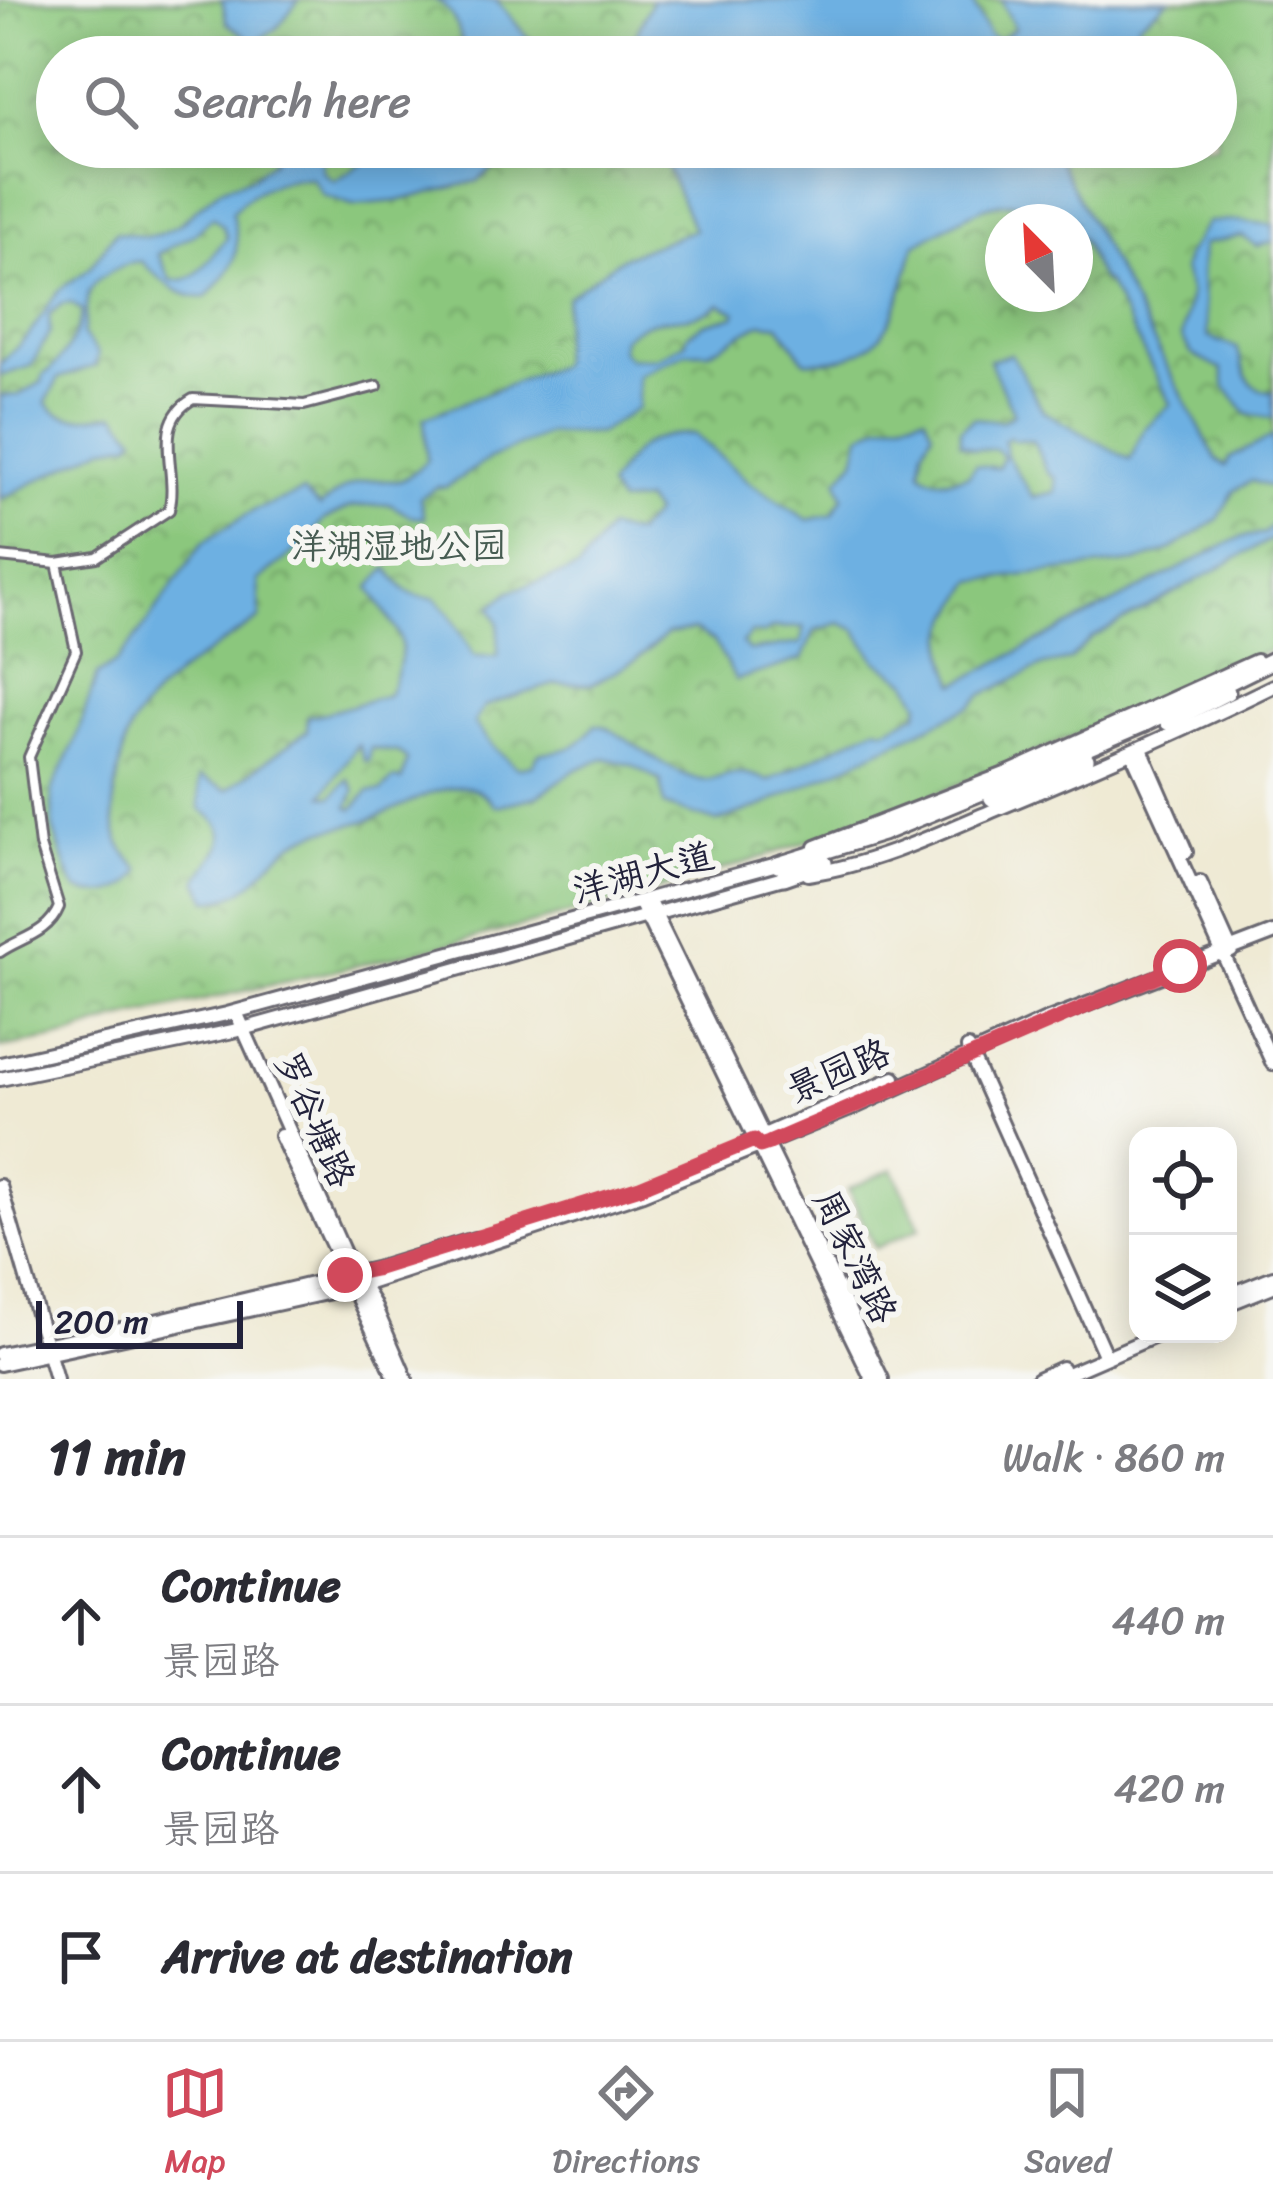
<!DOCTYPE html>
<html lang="en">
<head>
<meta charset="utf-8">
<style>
	body { margin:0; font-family:Sriracha,"LXGW WenKai TC",sans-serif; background:#f2f2f3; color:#2b2b33 }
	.controls { position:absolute; right:36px; bottom:36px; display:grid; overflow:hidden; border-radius:24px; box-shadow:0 6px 30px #0003 }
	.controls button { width:108px; height:108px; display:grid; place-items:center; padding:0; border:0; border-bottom:3px solid #e1e1e2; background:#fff; color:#2b2b33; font:60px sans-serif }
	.compass { position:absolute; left:985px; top:204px; width:108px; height:108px; border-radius:50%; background:#fff; box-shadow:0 6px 30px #0003; rotate:336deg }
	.scale { position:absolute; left:36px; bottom:30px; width:207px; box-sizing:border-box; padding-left:12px; border:6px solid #22223b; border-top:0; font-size:33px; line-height:42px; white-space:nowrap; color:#22223b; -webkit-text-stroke:9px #f6f6f2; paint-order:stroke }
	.stop { position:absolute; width:36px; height:36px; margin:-27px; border:9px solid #d1495b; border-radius:50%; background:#fff }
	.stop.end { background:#d1495b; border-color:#fff; box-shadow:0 3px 12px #0008 }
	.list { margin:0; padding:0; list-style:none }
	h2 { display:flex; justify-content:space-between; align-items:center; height:156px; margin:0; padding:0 48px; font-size:51px }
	h2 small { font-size:39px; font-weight:400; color:#7c7c81 }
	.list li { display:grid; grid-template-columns:78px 1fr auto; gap:36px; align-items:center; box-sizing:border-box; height:168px; padding:0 48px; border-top:3px solid #e1e1e2 }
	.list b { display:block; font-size:45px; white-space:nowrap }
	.list p { margin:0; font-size:39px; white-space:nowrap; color:#7c7c81 }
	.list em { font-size:39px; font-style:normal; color:#7c7c81 }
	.icon { flex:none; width:66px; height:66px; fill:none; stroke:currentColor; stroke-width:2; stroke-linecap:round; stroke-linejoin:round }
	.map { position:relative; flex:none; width:1273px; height:1379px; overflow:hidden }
	.search { position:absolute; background:#fff; box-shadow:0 6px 30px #0003; left:36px; right:36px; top:36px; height:132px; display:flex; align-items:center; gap:30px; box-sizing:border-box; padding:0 42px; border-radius:66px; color:#7c7c81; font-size:45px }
	.sheet { height:660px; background:#fff }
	nav { display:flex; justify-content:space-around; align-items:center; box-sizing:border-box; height:168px; border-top:3px solid #e1e1e2; background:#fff; font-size:33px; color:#7c7c81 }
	nav a { display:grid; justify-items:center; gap:6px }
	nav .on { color:#d1495b }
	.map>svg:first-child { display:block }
	.park { fill:url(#park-crowns); stroke:#56745c; stroke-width:3; fill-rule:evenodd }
	.garden { fill:#8bc77d; stroke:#56745c; stroke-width:3 }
	.water { fill:#6db0e2; stroke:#48698e; stroke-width:3; fill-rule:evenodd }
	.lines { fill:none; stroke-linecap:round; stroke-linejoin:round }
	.street-casing { stroke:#6a6871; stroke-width:14 }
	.secondary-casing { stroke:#6a6871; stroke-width:18 }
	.primary-casing { stroke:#6a6871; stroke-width:18 }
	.highway-casing { stroke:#6a6871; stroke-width:21 }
	.street { stroke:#fff; stroke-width:8 }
	.secondary { stroke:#fff; stroke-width:12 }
	.primary { stroke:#fff; stroke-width:12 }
	.highway { stroke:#fff; stroke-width:15 }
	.route { stroke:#d1495b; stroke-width:15 }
	.labels { text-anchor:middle; stroke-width:12; stroke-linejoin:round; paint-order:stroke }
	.park-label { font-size:36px; fill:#475c52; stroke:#f6f6f2 }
	.street-label { font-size:36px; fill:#22223b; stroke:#f6f6f2 }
</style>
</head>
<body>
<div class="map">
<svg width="1273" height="1379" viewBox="0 0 1273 1379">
	<defs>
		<pattern id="park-crowns" width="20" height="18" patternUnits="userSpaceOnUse" patternTransform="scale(3)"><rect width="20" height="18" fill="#8bc77d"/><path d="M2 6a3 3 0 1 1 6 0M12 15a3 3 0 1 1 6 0" fill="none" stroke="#71a168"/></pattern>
	</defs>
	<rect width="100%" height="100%" fill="#f6f6f2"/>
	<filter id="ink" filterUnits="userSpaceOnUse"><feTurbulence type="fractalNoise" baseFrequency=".00833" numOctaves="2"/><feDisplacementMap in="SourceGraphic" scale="24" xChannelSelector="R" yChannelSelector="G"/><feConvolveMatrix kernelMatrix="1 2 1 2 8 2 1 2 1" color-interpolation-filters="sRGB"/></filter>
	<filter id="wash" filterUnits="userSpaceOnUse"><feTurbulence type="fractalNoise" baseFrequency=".004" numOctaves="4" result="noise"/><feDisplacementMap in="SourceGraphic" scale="48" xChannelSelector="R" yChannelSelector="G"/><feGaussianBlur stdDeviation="2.7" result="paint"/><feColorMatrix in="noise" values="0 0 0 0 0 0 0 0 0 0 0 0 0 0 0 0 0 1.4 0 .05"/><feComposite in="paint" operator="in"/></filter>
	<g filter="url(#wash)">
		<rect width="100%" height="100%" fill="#efead4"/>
		<path class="park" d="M 0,0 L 1273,0 L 1273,649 C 1090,730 907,813 716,872 C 520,933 316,974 115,1020 L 69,1036 L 0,1048 ZM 57,57 L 1216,57 L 1216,147 L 57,147 ZM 1003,222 L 1075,222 L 1075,294 L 1003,294 Z"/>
		<path class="garden" d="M 893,1169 L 920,1228 L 875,1248 L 848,1189 Z"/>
		<path class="water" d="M 222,0 L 299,0 L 278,27 L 255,42 L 227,23 Z
			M 436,0 L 496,0 L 538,50 L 539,57 L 467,57 C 460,35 456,12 436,0 Z
			M 652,0 L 971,0 L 989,35 L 998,40 L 1015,28 L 1001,0 L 1169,0 L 1139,23 L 1123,57 L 638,57 L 637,32 Z
			M 278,147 L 335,147 L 321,160 L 322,171 L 334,181 L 366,161 L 411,160 L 417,157 L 419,147 L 440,150 L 445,147 L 519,147 L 478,181 L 397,201 L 352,205 L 323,195 L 312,178 C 285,176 248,190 232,213 C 242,256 236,263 207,297 C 183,301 158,278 141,261 C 125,263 94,275 89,293 C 85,304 86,322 83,335 L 98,354 L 95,366 L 59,378 L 46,402 C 61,426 92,416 116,414 L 136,437 L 130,443 L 105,447 L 0,499 L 0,396 L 19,395 L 42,382 L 43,375 C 61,365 80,331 82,311 L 71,303 L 62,304 L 49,314 L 50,332 L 31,366 L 0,376 L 0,364 L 29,335 L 59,290 L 89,269 L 116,232 L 146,237 L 160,234 L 178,225 L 220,189 L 253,177 L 273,160 ZM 213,217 L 223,226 L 227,238 C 209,256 200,284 171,280 L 158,254 L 193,235 Z
			M 658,147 L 1051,147 L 1216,459 L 1226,466 L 1230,458 L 1273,436 L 1273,488 L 1252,481 L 1234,491 L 1218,519 L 1169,551 L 1136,562 L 974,581 C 948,621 934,637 956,684 L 1241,537 L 1264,534 L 1273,524 L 1273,538 L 1092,638 L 1069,660 L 1044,665 L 982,695 L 971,706 L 762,806 L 717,822 L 664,805 L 661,781 L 632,765 L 604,758 L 575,770 L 536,797 L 495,806 C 486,797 480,788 465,787 C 433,785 398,811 368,820 C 345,828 319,828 297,841 C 260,863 257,898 208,900 L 198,880 C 218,850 240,833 200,809 L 199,777 L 227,790 L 307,731 L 308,716 C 336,713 360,702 388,695 C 415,632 398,640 370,587 L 388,568 C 401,588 409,599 435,598 L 449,613 L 474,656 L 498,656 L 499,623 L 491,607 L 510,591 L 578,569 L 608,529 L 636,534 L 654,513 L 645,501 L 619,503 L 608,487 C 636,448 643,434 694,434 L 750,483 L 808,520 L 832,515 L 843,497 L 838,480 L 855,460 L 861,435 L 880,424 L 925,415 L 933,431 L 923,449 L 921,471 C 936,485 950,479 969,475 L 975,465 L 998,468 L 1003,457 L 996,449 L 974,449 L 960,443 L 960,430 L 973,418 L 1002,421 L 1014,414 L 989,360 L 1011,354 L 1043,411 L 1130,460 L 1144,429 L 1171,404 L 1108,284 C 1088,271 1092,245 1075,232 L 1075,222 C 1057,222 1040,208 1021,204 C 987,196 944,229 915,245 C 896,312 891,364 805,361 L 779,325 L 761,323 L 709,352 L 687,352 L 638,375 L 638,408 L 599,433 L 548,433 L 489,459 L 446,487 L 437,487 L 420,498 L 424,518 L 412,517 L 389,504 L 351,507 L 324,520 L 304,544 L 258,581 L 260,618 C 216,649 161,676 133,724 C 123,741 120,768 116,787 C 110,822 114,847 141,870 C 127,894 103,898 78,890 L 71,880 L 53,829 L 52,790 L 75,742 L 97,675 L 117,662 L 145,626 L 203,542 L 255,510 L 303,492 L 320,507 C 334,495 346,485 364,481 C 401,474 390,496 427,460 L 424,418 L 559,365 L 567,297 L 623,257 L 694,230 ZM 720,304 L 736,312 L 734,316 L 704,324 L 688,334 L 685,343 L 657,358 L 629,358 L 621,350 L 622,339 C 659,306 685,330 720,304 ZM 1009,436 L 1013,440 L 1032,440 C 1040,450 1043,474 1056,478 L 1056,492 L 1033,497 L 1006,455 L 1004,441 ZM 840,623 L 856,630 L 876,660 L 908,682 L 920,704 L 918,713 L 886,729 L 876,727 L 768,781 C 727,761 721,786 697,779 C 665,770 635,743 606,727 L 595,725 C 579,748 566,752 539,753 L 533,765 L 517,768 L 492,746 L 474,723 L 484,707 L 497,702 L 555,684 L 592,684 L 636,660 L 667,634 L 694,630 L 714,642 L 736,680 L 802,659 L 815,630 ZM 773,628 L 804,627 L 801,643 L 749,651 L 742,643 L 752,633 L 763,634 ZM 358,744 L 365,761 L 369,761 L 371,748 L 398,752 L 407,760 L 402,780 L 393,779 L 381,791 L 369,791 L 353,809 L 348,807 L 355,790 L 348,779 L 332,797 L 323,795 Z
			M 1238,221 L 1273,225 L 1273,241 L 1257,246 L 1242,236 L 1203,244 L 1201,277 L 1208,337 L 1237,348 C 1246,372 1243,388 1273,393 L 1273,418 L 1247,414 L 1225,387 L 1222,370 L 1191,354 L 1182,337 L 1190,293 L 1183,270 L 1186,256 L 1208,222 Z"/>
	</g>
	<g filter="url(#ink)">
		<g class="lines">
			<defs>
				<path id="street" d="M 0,557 L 57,563 L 97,557 L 169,510 C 180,471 149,424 193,399 L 304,405 L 377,386
					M 0,952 C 20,938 48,934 59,907 L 40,846 L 29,757 L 76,651 L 57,563"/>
				<path id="secondary" d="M 1141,749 L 1186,852
					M 1132,753 L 1273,1064
					M 1200,882 L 1231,951
					M 641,904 L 872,1379
					M 651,906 L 882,1379
					M 236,1012 L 348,1262 L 373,1303 L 406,1379
					M 968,1048 L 1106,1357
					M 281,1136 L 396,1379
					M 748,1142 L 894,1078
					M 0,1186 L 56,1379
					M 1228,1295 L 1273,1277
					M 1228,1304 L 1273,1286
					M 151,1322 L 375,1269 L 474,1239
					M 0,1354 L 120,1329
					M 0,1364 L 363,1285 L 643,1193 L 848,1110 L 1046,1020 L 1273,933
					M 1038,1379 L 1062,1368
					M 1056,1379 L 1160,1334"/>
				<path id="primary" d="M 816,847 L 1010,772 L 1256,661
					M 808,874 C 871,865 934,836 992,811 C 1087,772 1181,731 1273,686
					M 0,1064 L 227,1014 L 781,863
					M 0,1079 L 243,1029 L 787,877"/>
				<path id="highway" d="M 1168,722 L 1227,692
					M 992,798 L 1086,759
					M 778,865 L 882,833 L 1028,773 L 1145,723 L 1273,660
					M 784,877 L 824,863"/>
			</defs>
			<use href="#street" class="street-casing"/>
			<use href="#secondary" class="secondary-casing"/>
			<use href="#primary" class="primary-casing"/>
			<use href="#highway" class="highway-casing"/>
			<use href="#street" class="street"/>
			<use href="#secondary" class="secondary"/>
			<use href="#primary" class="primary"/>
			<use href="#highway" class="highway"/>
		</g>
	</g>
	<g class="lines" filter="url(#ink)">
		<path class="route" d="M 345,1275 L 375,1269 L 640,1187 L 754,1140 L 760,1146 L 769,1143 L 1180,966"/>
	</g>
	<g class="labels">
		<g class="park-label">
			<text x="399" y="558">洋湖湿地公园</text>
		</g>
		<g class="street-label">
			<text transform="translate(643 872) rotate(-15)" y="13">洋湖大道</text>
			<text transform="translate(838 1070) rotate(-23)" y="13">景园路</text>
			<text transform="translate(316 1119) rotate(66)" y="13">罗谷塘路</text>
			<text transform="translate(856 1256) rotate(64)" y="13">周家湾路</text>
		</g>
	</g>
</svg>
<div class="controls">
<button><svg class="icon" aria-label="locate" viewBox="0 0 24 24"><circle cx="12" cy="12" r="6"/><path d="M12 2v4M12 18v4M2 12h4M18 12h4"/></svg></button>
<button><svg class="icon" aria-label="layers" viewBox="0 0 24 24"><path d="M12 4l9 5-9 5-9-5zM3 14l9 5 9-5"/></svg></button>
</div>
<svg class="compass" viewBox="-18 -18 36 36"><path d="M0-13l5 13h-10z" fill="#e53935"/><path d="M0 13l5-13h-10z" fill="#7c7c81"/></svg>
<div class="scale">200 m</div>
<div class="stop" style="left:1180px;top:966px"></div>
<div class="stop end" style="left:345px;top:1275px"></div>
<div class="search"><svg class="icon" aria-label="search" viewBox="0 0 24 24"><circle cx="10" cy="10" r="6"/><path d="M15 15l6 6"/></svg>Search here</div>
</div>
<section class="sheet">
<h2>11 min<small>Walk · 860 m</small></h2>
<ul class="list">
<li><svg class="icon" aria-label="ahead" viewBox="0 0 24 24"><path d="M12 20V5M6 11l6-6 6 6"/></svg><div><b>Continue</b><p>景园路</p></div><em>440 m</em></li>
<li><svg class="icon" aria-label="ahead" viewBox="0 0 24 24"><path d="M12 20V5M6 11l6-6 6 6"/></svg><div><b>Continue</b><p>景园路</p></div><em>420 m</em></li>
<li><svg class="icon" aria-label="arrive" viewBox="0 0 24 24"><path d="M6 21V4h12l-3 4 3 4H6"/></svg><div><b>Arrive at destination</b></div></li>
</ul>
</section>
<nav>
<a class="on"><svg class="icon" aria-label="map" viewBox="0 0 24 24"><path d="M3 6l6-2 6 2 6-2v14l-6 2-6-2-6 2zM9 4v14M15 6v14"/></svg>Map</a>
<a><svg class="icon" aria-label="directions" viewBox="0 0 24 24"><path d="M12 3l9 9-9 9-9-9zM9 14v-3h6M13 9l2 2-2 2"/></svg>Directions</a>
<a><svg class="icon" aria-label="saved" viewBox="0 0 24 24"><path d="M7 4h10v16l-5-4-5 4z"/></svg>Saved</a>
</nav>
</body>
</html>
